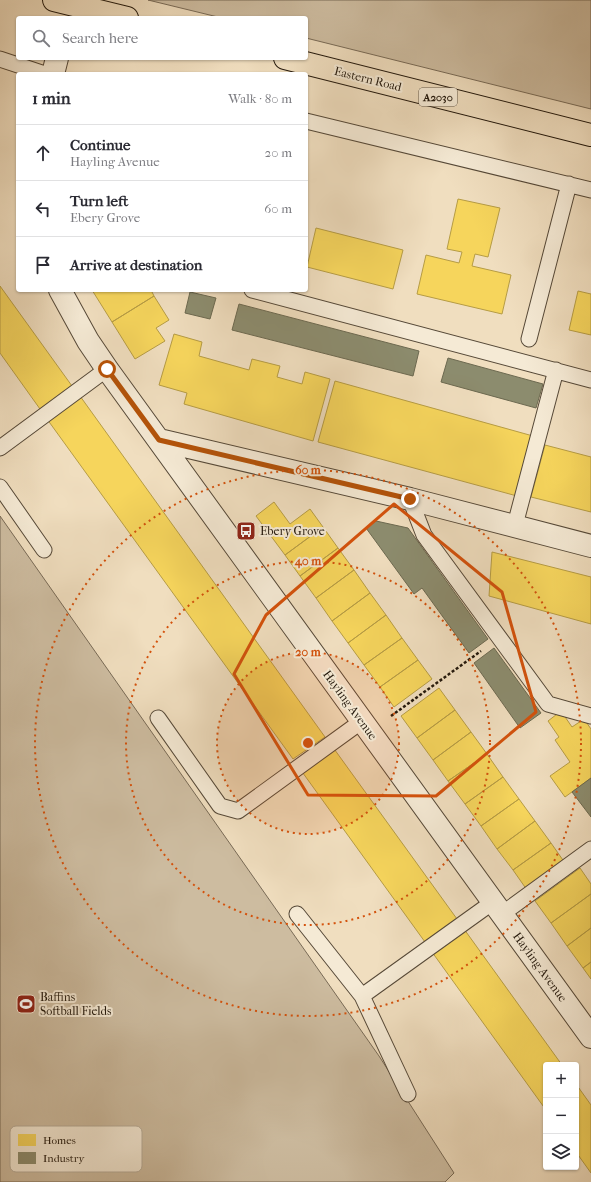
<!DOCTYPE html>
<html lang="en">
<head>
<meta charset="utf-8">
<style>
	body { margin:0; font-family:"IM FELL French Canon",serif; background:#f7f7f7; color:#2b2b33 }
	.controls { position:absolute; right:12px; bottom:12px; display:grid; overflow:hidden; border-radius:4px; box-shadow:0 1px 3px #0004 }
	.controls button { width:36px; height:36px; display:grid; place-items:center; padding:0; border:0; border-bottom:1px solid #e1e1e2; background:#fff; color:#2b2b33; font:20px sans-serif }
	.stop { position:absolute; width:12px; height:12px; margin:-9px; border:3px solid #b45309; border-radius:50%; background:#fff }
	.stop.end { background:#b45309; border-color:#fff; box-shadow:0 1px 4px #0008 }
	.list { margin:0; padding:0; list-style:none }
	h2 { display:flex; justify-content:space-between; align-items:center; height:52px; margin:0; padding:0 16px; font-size:17px }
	h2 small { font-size:13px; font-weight:400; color:#7c7c81 }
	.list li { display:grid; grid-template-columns:26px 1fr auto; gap:12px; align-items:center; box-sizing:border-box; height:56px; padding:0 16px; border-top:1px solid #e1e1e2 }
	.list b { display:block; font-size:15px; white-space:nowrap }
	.list p { margin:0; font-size:13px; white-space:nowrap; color:#7c7c81 }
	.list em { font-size:13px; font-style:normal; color:#7c7c81 }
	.icon { flex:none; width:22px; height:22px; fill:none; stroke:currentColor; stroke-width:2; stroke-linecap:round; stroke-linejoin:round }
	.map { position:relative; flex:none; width:591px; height:1182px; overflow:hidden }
	.search { position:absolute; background:#fff; box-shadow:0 1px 3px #0004; left:16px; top:16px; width:292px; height:44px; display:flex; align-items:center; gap:10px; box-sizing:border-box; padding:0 14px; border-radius:4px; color:#7c7c81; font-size:15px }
	.panel { position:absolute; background:#fff; box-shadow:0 1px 3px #0004; left:16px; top:72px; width:292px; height:220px; border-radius:4px }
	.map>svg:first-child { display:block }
	.green { fill:#cdbca0; stroke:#786a56 }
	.homes { fill:#f6d55c; stroke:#b69c44 }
	.industry { fill:#8c8c6e; stroke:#6c6950 }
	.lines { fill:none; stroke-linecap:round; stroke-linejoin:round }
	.service-casing { stroke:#564938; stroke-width:17 }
	.minor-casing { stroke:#564938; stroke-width:24 }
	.primary-casing { stroke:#22170b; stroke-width:24 }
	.path { stroke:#22170b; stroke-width:2.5; stroke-dasharray:3 2; stroke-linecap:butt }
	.service { stroke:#f5ead5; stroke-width:15 }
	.minor { stroke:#f5ead5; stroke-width:22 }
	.primary { stroke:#f0debf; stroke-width:22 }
	.route { stroke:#b45309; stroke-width:5 }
	.marked { fill:none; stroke:#d4520c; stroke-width:3; stroke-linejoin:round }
	.ring { fill:none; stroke:#d4520c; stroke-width:2; stroke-dasharray:2 4 }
	.labels { text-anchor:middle; stroke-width:4; stroke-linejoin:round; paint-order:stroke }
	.shield { fill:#f5ead5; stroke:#615648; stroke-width:1 }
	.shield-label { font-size:11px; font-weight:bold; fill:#22170b }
	.street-label { font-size:12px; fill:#22170b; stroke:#f5ead5 }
	.poi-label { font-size:12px; fill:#22170b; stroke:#f5ead5; text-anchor:start }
	.key { fill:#f5ead5; stroke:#b6ab98; stroke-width:1 }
	.key-label { font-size:11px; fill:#22170b }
	.centre { fill:#d4520c; stroke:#f5ead5; stroke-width:2 }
	.ring-label { font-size:12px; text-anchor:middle; font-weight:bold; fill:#d4520c; stroke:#f5ead5; stroke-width:4; stroke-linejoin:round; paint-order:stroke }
</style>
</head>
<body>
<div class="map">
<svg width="591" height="1182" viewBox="0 0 591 1182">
	<rect width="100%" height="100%" fill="#f0debf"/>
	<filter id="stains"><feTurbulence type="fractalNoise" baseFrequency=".005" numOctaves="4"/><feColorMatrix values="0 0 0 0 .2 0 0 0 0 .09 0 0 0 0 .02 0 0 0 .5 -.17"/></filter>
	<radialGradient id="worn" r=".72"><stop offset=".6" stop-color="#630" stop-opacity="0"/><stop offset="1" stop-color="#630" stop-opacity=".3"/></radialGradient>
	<path class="green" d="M 148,0 L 591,0 L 591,109 L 306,38 L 306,18 L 222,18 Z
		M 0,516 L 379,1056 L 454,1173 L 445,1182 L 0,1182 Z"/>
	<path class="homes" d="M 458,199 L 500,208 L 488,257 L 475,254 L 472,266 L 511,275 L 502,314 L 417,294 L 426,255 L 459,263 L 462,252 L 447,249 Z
		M 316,228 L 403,250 L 393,289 L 307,267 Z
		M 0,286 L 72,386 L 40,409 L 0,353 Z
		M 92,290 L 151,290 L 154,296 L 112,322 Z
		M 578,291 L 591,294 L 591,335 L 569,330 Z
		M 154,296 L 169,320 L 156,328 L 165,341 L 135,359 L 112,322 Z
		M 174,334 L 202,342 L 199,356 L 249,370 L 252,359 L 280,366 L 277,377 L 302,384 L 305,372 L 330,379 L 313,441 L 184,404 L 187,393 L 159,385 Z
		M 335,381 L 533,436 L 517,496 L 318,442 Z
		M 80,396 L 325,737 L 293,759 L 47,419 Z
		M 545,445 L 591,457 L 591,512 L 531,497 Z
		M 274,502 L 290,524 L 310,509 L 323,527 L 285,555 L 256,516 Z
		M 323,527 L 338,548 L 300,576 L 285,555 Z
		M 338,548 L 354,570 L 316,598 L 300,576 Z
		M 492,552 L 591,577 L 591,624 L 489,596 Z
		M 354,570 L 370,593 L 332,621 L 316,598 Z
		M 370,593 L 386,615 L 348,643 L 332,621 Z
		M 386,615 L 402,638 L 364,665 L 348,643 Z
		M 402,638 L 418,660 L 380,687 L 364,665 Z
		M 418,660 L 432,679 L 394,707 L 380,687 Z
		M 439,688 L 455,710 L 417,738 L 401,716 Z
		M 455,710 L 471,732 L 433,760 L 417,738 Z
		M 561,711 L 572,727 L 584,719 L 591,729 L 591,778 L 565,797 L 550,776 L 570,762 L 555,740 L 559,737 L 548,721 Z
		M 471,732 L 487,754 L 448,781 L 433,760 Z
		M 332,746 L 457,919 L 425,942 L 300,769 Z
		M 487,754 L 503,777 L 465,804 L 448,781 Z
		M 503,777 L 519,799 L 481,826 L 465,804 Z
		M 519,799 L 535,821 L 497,849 L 481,826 Z
		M 535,821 L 551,843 L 513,870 L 497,849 Z
		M 551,843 L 565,863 L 527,890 L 513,870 Z
		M 580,868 L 591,884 L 591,894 L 551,923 L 535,901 Z
		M 591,894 L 591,928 L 567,946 L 551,923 Z
		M 591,928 L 591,962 L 583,968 L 567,946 Z
		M 464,929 L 562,1065 L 546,1065 L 546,1110 L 432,952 Z
		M 591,962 L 591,979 L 583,968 Z
		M 576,1084 L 591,1105 L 591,1173 L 576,1152 Z"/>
	<path class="industry" d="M 190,292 L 216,298 L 210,319 L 185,313 Z
		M 239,304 L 419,351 L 413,376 L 232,330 Z
		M 448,358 L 543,384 L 536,408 L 441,382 Z
		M 376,521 L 408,528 L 488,639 L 469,653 L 422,588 L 414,594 L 366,528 Z
		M 494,648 L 541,713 L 520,728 L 474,663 Z
		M 591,778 L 591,817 L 572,792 Z"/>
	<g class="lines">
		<defs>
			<path id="service" d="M 0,59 L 45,74
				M 306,121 L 591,190
				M 252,290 L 591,380
				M 529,339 L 569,184
				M 0,448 L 107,369
				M 0,487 L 44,550
				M 410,499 L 424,535 L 548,704 L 591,716
				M 515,525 L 556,370
				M 158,718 L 220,806 L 238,811 L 362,721
				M 297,914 L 362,996
				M 502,914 L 591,849
				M 408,1094 L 362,996 L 493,902"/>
			<path id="minor" d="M 53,74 L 57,58
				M 60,290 L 88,341 L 107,369 L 591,1037
				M 159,440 L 410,499 L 591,546"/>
			<path id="primary" d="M 54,0 L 127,18
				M 285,58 L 591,135"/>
		</defs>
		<use href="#service" class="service-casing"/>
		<use href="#minor" class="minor-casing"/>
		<use href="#primary" class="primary-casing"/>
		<path class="path" d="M 391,716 L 481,651"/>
		<use href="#service" class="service"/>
		<use href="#minor" class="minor"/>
		<use href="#primary" class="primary"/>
	</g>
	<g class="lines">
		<path class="route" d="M 107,369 L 159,440 L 410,499"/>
	</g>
	<path class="marked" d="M 394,504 L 502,592 L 536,712 L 436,796 L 308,795 L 234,674 L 266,615 Z"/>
	<circle cx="308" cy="743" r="91" fill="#d4520c" fill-opacity=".12"/>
	<g class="ring">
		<circle cx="308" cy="743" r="91"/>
		<circle cx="308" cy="743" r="182"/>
		<circle cx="308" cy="743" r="273"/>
	</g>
	<defs>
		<symbol id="bus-square" viewBox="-11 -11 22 22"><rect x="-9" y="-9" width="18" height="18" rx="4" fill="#8f2418" stroke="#f5ead5"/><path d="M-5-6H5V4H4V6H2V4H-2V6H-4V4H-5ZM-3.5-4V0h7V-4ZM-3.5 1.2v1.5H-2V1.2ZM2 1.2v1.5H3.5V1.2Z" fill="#fff"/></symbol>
		<symbol id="stadium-square" viewBox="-11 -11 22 22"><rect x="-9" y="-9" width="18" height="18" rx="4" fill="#8f2418" stroke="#f5ead5"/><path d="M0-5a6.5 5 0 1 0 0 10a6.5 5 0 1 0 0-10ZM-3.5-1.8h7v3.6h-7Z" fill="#fff"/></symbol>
	</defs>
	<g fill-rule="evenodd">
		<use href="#bus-square" x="235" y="520" width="22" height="22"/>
		<use href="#stadium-square" x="15" y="993" width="22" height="22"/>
	</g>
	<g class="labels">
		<rect class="shield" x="419" y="88" width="38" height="18" rx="3"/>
		<g class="shield-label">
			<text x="438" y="101">A2030</text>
		</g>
		<g class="street-label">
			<text transform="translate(368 79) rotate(14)" y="4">Eastern Road</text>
			<text transform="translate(350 705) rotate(54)" y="4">Hayling Avenue</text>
			<text transform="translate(540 967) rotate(54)" y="4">Hayling Avenue</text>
		</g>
		<g class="poi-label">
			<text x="260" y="535">Ebery Grove</text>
			<text x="40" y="1001">Baffins<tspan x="40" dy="14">Softball Fields</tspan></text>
		</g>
	</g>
	<rect x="10" y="1126" width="132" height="46" rx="6" class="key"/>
	<rect x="18" y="1134" width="18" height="12" fill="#f6d55c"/>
	<rect x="18" y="1152" width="18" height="12" fill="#8c8c6e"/>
	<g class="key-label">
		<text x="43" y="1144">Homes</text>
		<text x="43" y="1162">Industry</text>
	</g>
	<circle cx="308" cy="743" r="6" class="centre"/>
	<g class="ring-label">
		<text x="308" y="474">60 m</text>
		<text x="308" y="565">40 m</text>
		<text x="308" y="656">20 m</text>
	</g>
	<rect width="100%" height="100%" filter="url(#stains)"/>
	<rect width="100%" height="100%" fill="url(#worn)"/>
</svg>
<div class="controls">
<button>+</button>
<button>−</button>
<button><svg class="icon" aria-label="layers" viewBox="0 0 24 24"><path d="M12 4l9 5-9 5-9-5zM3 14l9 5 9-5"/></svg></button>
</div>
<div class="stop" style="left:107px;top:369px"></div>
<div class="stop end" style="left:410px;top:499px"></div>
<div class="search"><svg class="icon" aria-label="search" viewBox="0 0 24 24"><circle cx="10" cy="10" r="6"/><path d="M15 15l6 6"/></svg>Search here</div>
<section class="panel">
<h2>1 min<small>Walk · 80 m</small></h2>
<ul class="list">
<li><svg class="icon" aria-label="ahead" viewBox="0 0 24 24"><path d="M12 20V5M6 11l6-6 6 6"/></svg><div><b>Continue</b><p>Hayling Avenue</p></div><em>20 m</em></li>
<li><svg class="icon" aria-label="left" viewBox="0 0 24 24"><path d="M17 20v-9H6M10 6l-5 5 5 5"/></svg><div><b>Turn left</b><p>Ebery Grove</p></div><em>60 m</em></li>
<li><svg class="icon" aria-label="arrive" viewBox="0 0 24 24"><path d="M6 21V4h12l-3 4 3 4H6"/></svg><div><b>Arrive at destination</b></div></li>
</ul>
</section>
</div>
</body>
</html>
